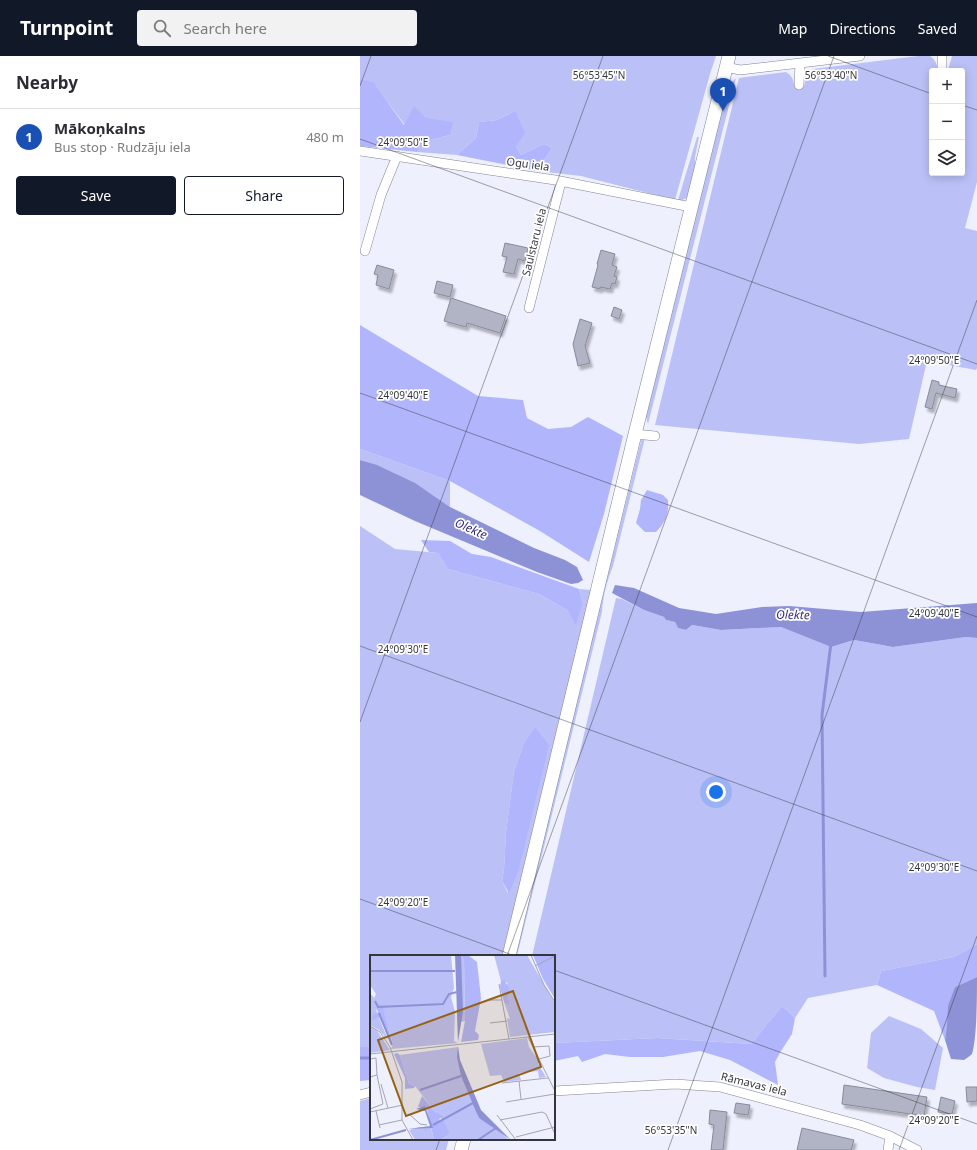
<!DOCTYPE html>
<html lang="en">
<head>
<meta charset="utf-8">
<style>
	body { margin:0; font-family:"Noto Sans",sans-serif; background:#f2f2f3; color:#2b2b33 }
	.controls { position:absolute; right:12px; top:12px; display:grid; overflow:hidden; border-radius:4px; box-shadow:0 2px 10px #0003 }
	.controls button { width:36px; height:36px; display:grid; place-items:center; padding:0; border:0; border-bottom:1px solid #e1e1e2; background:#fff; color:#2b2b33; font:20px sans-serif }
	.you { position:absolute; left:356px; top:736px; width:14px; height:14px; margin:-10px; border:3px solid #fff; border-radius:50%; background:#1a73e8; box-shadow:0 0 0 6px #1a73e833 }
	.badge { display:grid; place-items:center; width:26px; height:26px; border-radius:50%; background:#111827; color:#fff; font-size:13px; font-weight:700 }
	.pin { position:absolute; translate:-50% -33px; filter:drop-shadow(0 1px 2px #0008) }
	.pin::after { content:''; position:absolute; top:21px; width:14px; height:12px; background:inherit; clip-path:polygon(0 0,100% 0,50% 100%) }
	.list { margin:0; padding:0; list-style:none }
	h2 { display:flex; justify-content:space-between; align-items:center; height:52px; margin:0; padding:0 16px; font-size:17px }
	h2 small { font-size:13px; font-weight:400; color:#7c7c81 }
	.list li { display:grid; grid-template-columns:26px 1fr auto; gap:12px; align-items:center; box-sizing:border-box; height:56px; padding:0 16px; border-top:1px solid #e1e1e2 }
	.list b { display:block; font-size:15px; white-space:nowrap }
	.list p { margin:0; font-size:13px; white-space:nowrap; color:#7c7c81 }
	.list em { font-size:13px; font-style:normal; color:#7c7c81 }
	.actions { display:flex; gap:8px; padding:12px 16px }
	.actions a { flex:1; padding:9px 0; border:1px solid #111827; border-radius:4px; text-align:center; font-size:14px; color:#111827 }
	.actions .main { background:#111827; color:#fff }
	.icon { flex:none; width:22px; height:22px; fill:none; stroke:currentColor; stroke-width:2; stroke-linecap:round; stroke-linejoin:round }
	.map { position:relative; flex:none; width:617px; height:1094px; overflow:hidden }
	header { display:flex; align-items:center; gap:24px; box-sizing:border-box; height:56px; padding:0 20px; background:#111827; color:#fff }
	header strong { font-size:19px }
	nav { display:flex; gap:22px; margin-inline-start:auto; font-size:14px }
	.search { width:280px; height:36px; background:#f2f2f3; display:flex; align-items:center; gap:10px; box-sizing:border-box; padding:0 14px; border-radius:4px; color:#7c7c81; font-size:15px }
	main { display:flex }
	aside { flex:1; background:#fff }
	.map>svg:first-child { display:block }
	.green { fill:#bbc1f7; fill-rule:evenodd }
	.forest { fill:#b0b5fc }
	.water { fill:#8d92d7 }
	.lines { fill:none; stroke-linecap:round; stroke-linejoin:round }
	.stream { stroke:#8d92d7; stroke-width:3 }
	.building { fill:#b1b4c4; stroke:#888a9a; filter:url(#shadow) }
	.street-casing { stroke:#828494; stroke-width:10 }
	.secondary-casing { stroke:#828494; stroke-width:14 }
	.street { stroke:#fff; stroke-width:9 }
	.secondary { stroke:#fff; stroke-width:13 }
	.ticks { fill:none; stroke:#35353c; stroke-width:1; stroke-opacity:0.45 }
	.labels { text-anchor:middle; stroke-width:3.5; stroke-linejoin:round; paint-order:stroke }
	.street-label { font-size:11px; fill:#35353c; stroke:#fff }
	.water-label { font-size:12px; font-style:italic; fill:#332e7e; stroke:#fff }
	.inset-river { fill:none; stroke:#8d92d7; stroke-width:2 }
	.inset-road { fill:none; stroke:#a4a5b0; stroke-width:1 }
	.view { fill:#956115; fill-opacity:0.15; stroke:#956115; stroke-width:2 }
	.inset-edge { fill:none; stroke:#35353c; stroke-width:2 }
	.ticks-label { font-size:10px; text-anchor:middle; fill:#35353c; stroke:#fff; stroke-width:3.5; stroke-linejoin:round; paint-order:stroke }
</style>
</head>
<body>
<header>
<strong>Turnpoint</strong>
<div class="search"><svg class="icon" aria-label="search" viewBox="0 0 24 24"><circle cx="10" cy="10" r="6"/><path d="M15 15l6 6"/></svg>Search here</div>
<nav><a>Map</a><a>Directions</a><a>Saved</a></nav>
</header>
<main>
<aside>
<h2>Nearby<small></small></h2>
<ul class="list">
<li><span class="badge" style="background:#1a4fb4">1</span><div><b>Mākoņkalns</b><p>Bus stop · Rudzāju iela</p></div><em>480 m</em></li>
</ul>
<div class="actions"><a class="main">Save</a><a>Share</a></div>
</aside>
<div class="map">
<svg width="617" height="1094" viewBox="0 0 617 1094">
	<defs>
		<filter id="shadow"><feDropShadow dx="2.5" dy="4" stdDeviation="1" flood-color="#0004"/></filter>
	</defs>
	<rect width="100%" height="100%" fill="#eef0fe"/>
	<path class="green" d="M 0,0 L 356,0 L 350,18 L 315,144 L 221,120 L 177,115 L 192,92 L 184,88 L 161,99 L 156,90 L 155,55 L 137,64 L 119,66 L 116,82 L 97,99 L 57,96 L 63,86 L 90,79 L 45,69 L 13,27 L 0,23 Z
		M 558,0 L 570,0 C 574,3 578,8 577,13 L 588,14 L 592,0 L 617,0 L 617,126 L 605,172 L 617,175 L 617,312 L 616,314 L 567,305 L 549,383 L 499,388 L 295,369 L 379,22 L 426,16 C 431,19 433,22 434,28 L 444,30 L 446,22 L 453,13 ZM 572,15 L 602,15 L 602,117 L 572,117 Z
		M 376,22 L 288,368 L 286,361 L 366,34 L 370,28 Z
		M 337,81 L 339,81 L 335,101 L 335,115 L 329,141 L 320,145 L 318,144 Z
		M 285,382 L 253,510 C 247,525 243,540 242,556 L 157,900 L 154,900 L 281,385 Z
		M 0,393 L 90,425 L 90,451 C 61,431 34,415 0,404 Z
		M 0,470 L 35,493 L 78,497 L 88,513 L 179,538 L 207,554 L 216,569 L 223,547 L 219,533 L 231,534 L 142,900 L 11,900 L 11,991 L 0,991 ZM 163,690 L 158,817 L 148,837 L 142,825 L 144,813 L 146,776 L 154,715 Z
		M 256,542 L 262,543 L 284,554 L 304,561 L 306,564 L 315,566 L 318,572 L 326,574 L 332,569 L 361,574 L 421,571 L 471,591 L 494,584 L 533,591 L 606,581 L 617,582 L 617,888 L 594,901 L 521,915 L 517,929 L 448,942 L 435,962 L 422,950 L 391,988 L 297,982 L 194,987 L 194,900 L 172,900 Z
		M 529,960 L 561,973 L 583,992 L 575,1034 L 557,1031 L 524,1022 L 507,1012 L 511,977 Z
		M 11,1042 L 11,1083 L 89,1083 L 86,1094 L 0,1094 L 0,1045 Z"/>
	<path class="forest" d="M 0,23 L 13,26 L 44,69 L 54,50 L 66,62 L 93,66 L 90,79 L 63,86 L 57,96 L 0,90 Z
		M 155,55 L 165,77 L 156,90 L 161,99 L 184,88 L 192,92 L 177,115 L 97,99 L 116,82 L 119,66 L 137,64 Z
		M 0,269 L 118,340 L 163,344 L 167,362 L 188,373 L 211,371 L 228,361 L 263,380 L 244,458 L 229,506 L 180,475 L 90,425 L 0,393 Z
		M 287,434 L 303,439 L 308,444 C 309,457 306,466 296,476 L 285,476 L 276,467 L 280,453 L 281,444 Z
		M 61,484 L 90,485 L 112,498 L 131,501 L 219,533 L 223,547 L 216,570 L 207,554 L 179,538 L 88,513 L 78,497 L 69,496 Z
		M 175,671 L 189,689 L 158,817 L 149,837 L 142,825 L 144,813 L 146,776 L 154,715 L 163,690 Z
		M 617,888 L 617,921 L 595,931 L 585,984 L 574,955 L 517,929 L 521,915 L 594,901 Z
		M 422,950 L 435,962 L 432,978 L 421,995 L 415,1006 L 418,1029 L 370,1004 L 340,995 L 303,1001 L 270,1001 L 245,998 L 222,1006 L 218,1000 L 194,1005 L 194,987 L 297,982 L 391,988 Z
		M 0,991 L 11,991 L 11,1024 L 0,1025 Z"/>
	<path class="water" d="M 0,404 L 17,409 L 55,427 L 90,451 L 174,492 L 205,504 L 217,511 L 223,524 L 218,527 L 211,528 L 177,516 L 55,465 L 0,439 Z
		M 255,529 L 274,532 L 319,552 L 356,558 L 402,551 L 429,550 L 501,556 L 617,547 L 617,582 L 606,581 L 533,591 L 494,584 L 471,591 L 421,571 L 361,574 L 332,569 L 326,574 L 318,572 L 315,566 L 306,564 L 304,561 L 284,554 L 252,537 Z
		M 617,921 C 617,940 617,982 612,998 C 610,1000 607,1002 604,1004 L 591,1003 L 585,984 L 587,970 L 588,950 L 595,931 Z"/>
	<g class="lines">
		<path class="stream" d="M 465,920 L 462,659 L 471,587
			M 0,1002 L 11,1002"/>
	</g>
	<path class="building" d="M 145,187 L 168,192 L 165,205 L 158,203 L 154,218 L 143,216 L 147,201 L 142,200 Z
		M 241,194 L 255,198 L 252,209 L 257,211 L 254,220 L 257,221 L 255,228 L 252,227 L 250,233 L 240,231 L 240,233 L 232,231 L 238,209 L 237,208 Z
		M 17,209 L 34,214 L 29,233 L 16,229 L 18,219 L 14,218 Z
		M 77,225 L 93,229 L 90,241 L 74,237 Z
		M 91,242 L 146,260 L 140,277 L 107,267 L 106,271 L 84,265 Z
		M 254,251 L 262,254 L 259,263 L 251,260 Z
		M 220,263 L 232,267 L 225,290 L 230,307 L 218,310 L 213,288 Z
		M 572,324 L 579,326 L 579,329 L 597,333 L 595,342 L 576,337 L 572,353 L 565,351 Z
		M 484,1029 L 567,1041 L 564,1060 L 482,1048 Z
		M 606,1031 L 617,1031 L 617,1045 L 607,1046 Z
		M 581,1041 L 595,1045 L 592,1058 L 578,1056 Z
		M 376,1047 L 390,1049 L 388,1059 L 374,1057 Z
		M 350,1054 L 367,1056 L 363,1094 L 351,1094 L 354,1069 L 349,1068 Z
		M 442,1072 L 494,1084 L 491,1094 L 437,1094 Z"/>
	<g class="lines">
		<defs>
			<path id="street" d="M 366,11 L 380,14 L 500,0
				M 582,12 L 582,0
				M 439,29 L 440,7
				M 0,95 L 195,124 L 331,151
				M 5,195 L 21,139 L 37,100
				M 169,252 L 201,126
				M 275,378 L 295,380
				M 194,1035 L 315,1028 L 360,1031 L 500,1069 L 530,1080 L 557,1094
				M 0,1039 L 11,1036
				M 528,1094 L 530,1080"/>
			<path id="secondary" d="M 149,900 L 275,378 L 369,0
				M 101,1094 L 104,1083"/>
		</defs>
		<use href="#street" class="street-casing"/>
		<use href="#secondary" class="secondary-casing"/>
		<use href="#street" class="street"/>
		<use href="#secondary" class="secondary"/>
	</g>
	<path class="ticks" d="M 468,0 L 572,38M 0,30 L 11,0M 602,49 L 617,54M 0,83 L 617,308M 0,337 L 617,561M 0,590 L 617,815M 0,666 L 243,0M 0,843 L 155,900M 147,900 L 474,0M 194,914 L 617,1068M 76,1094 L 80,1083M 308,1094 L 617,244M 539,1094 L 617,880"/>
	<g class="labels">
		<g class="street-label">
			<text transform="translate(168 108) rotate(8)" y="4">Ogu iela</text>
			<text transform="translate(174 186) rotate(-76)" y="4">Saulstaru iela</text>
			<text transform="translate(394 1028) rotate(14)" y="4">Rāmavas iela</text>
		</g>
		<g class="water-label">
			<text transform="translate(111 473) rotate(24)" y="4">Olekte</text>
			<text transform="translate(433 559) rotate(1)" y="4">Olekte</text>
		</g>
	</g>
	<g transform="translate(10 899)">
		<rect width="185" height="185" fill="#eef0fe"/>
		<path d="M 0,0 L 81,0 L 84,33 L 81,42 L 85,57 L 84,86 L 88,88 L 21,94 L 23,89 L 12,53 L 20,51 L 6,55 L 18,85 L 9,75 L 0,70 L 0,38 L 4,43 L 6,39 L 0,30 ZM 91,0 L 94,5 L 95,66 L 91,67 ZM 124,0 L 157,0 L 185,48 L 185,77 L 140,82 L 137,63 L 140,64 L 134,47 L 140,35 L 135,30 L 138,28 L 131,26 ZM 0,71 L 6,74 L 20,95 L 0,98 ZM 157,83 L 159,92 L 169,106 L 168,109 L 176,122 L 169,123 L 168,116 L 149,118 L 151,125 L 134,127 L 131,120 L 120,121 L 111,89 ZM 88,92 L 91,121 L 106,157 L 109,163 L 122,169 L 139,185 L 70,185 L 80,179 L 69,167 L 72,163 L 65,157 L 45,131 L 39,129 L 30,100 ZM 50,172 L 61,173 L 64,185 L 45,185 L 39,175 Z" fill="#bbc1f7"/>
		<path d="M 91,0 L 98,0 L 107,7 L 111,43 L 105,76 L 109,80 L 108,85 L 91,87 L 95,66 L 94,5 ZM 163,0 L 185,0 L 185,44 L 173,24 ZM 134,25 L 140,35 L 137,44 L 139,45 L 139,50 L 134,47 L 130,32 L 131,26 ZM 5,46 L 9,50 L 20,51 L 13,54 L 23,91 L 9,62 L 2,65 L 3,59 L 8,58 ZM 27,98 L 30,100 L 39,129 L 45,131 L 44,133 L 35,134 L 35,123 L 24,99 ZM 52,141 L 65,157 L 73,161 L 73,164 L 70,163 L 69,166 L 74,167 L 80,179 L 70,185 L 64,185 L 57,154 L 48,152 Z" fill="#b0b5fc"/>
		<path d="M 85,0 L 91,0 L 93,56 L 88,87 ZM 88,91 L 90,105 L 111,155 L 141,185 L 109,163 L 106,157 L 91,121 L 87,102 ZM 55,151 L 63,173 L 38,174 L 60,171 L 55,156 L 46,154 Z" fill="#8d92d7"/>
		<path class="inset-river" d="M 0,16 L 85,16M 5,46 L 8,52 L 73,49 L 79,39 L 87,37M 9,58 L 22,90M 50,135 L 91,121M 63,170 L 103,148M 0,185 L 36,175M 108,185 L 126,173"/>
		<path class="inset-road" d="M 161,0 L 174,30 L 185,47M 165,11 L 185,1M 129,29 L 139,84M 119,45 L 132,45M 120,68 L 137,66M 0,71 L 10,77 L 20,92 L 32,127 L 32,165 L 43,185M 158,82 L 185,136M 163,92 L 179,91 L 180,101 L 169,104M 0,99 L 185,79M 0,104 L 6,103 L 7,120M 0,122 L 7,120 L 13,149 L 0,154M 149,126 L 151,144M 132,128 L 178,123M 11,129 L 18,153M 136,147 L 185,139M 6,156 L 10,173M 0,157 L 33,150M 39,159 L 50,169 L 57,170M 127,160 L 146,185M 130,165 L 172,157 L 176,159 L 185,179M 9,170 L 32,165M 146,182 L 185,172"/>
		<path class="view" d="M 143,36 L 171,112 L 36,161 L 8,85 Z"/>
		<rect width="185" height="185" class="inset-edge"/>
	</g>
	<g class="ticks-label">
		<text x="239" y="23">56°53'45"N</text>
		<text x="471" y="23">56°53'40"N</text>
		<text x="43" y="90">24°09'50"E</text>
		<text x="574" y="308">24°09'50"E</text>
		<text x="43" y="343">24°09'40"E</text>
		<text x="574" y="561">24°09'40"E</text>
		<text x="43" y="597">24°09'30"E</text>
		<text x="574" y="815">24°09'30"E</text>
		<text x="43" y="850">24°09'20"E</text>
		<text x="574" y="1068">24°09'20"E</text>
		<text x="311" y="1078">56°53'35"N</text>
	</g>
</svg>
<div class="controls">
<button>+</button>
<button>−</button>
<button><svg class="icon" aria-label="layers" viewBox="0 0 24 24"><path d="M12 4l9 5-9 5-9-5zM3 14l9 5 9-5"/></svg></button>
</div>
<div class="you"></div>
<div class="pin badge" style="left:363px;top:55px;background:#1a4fb4">1</div>
</div>
</main>
</body>
</html>
